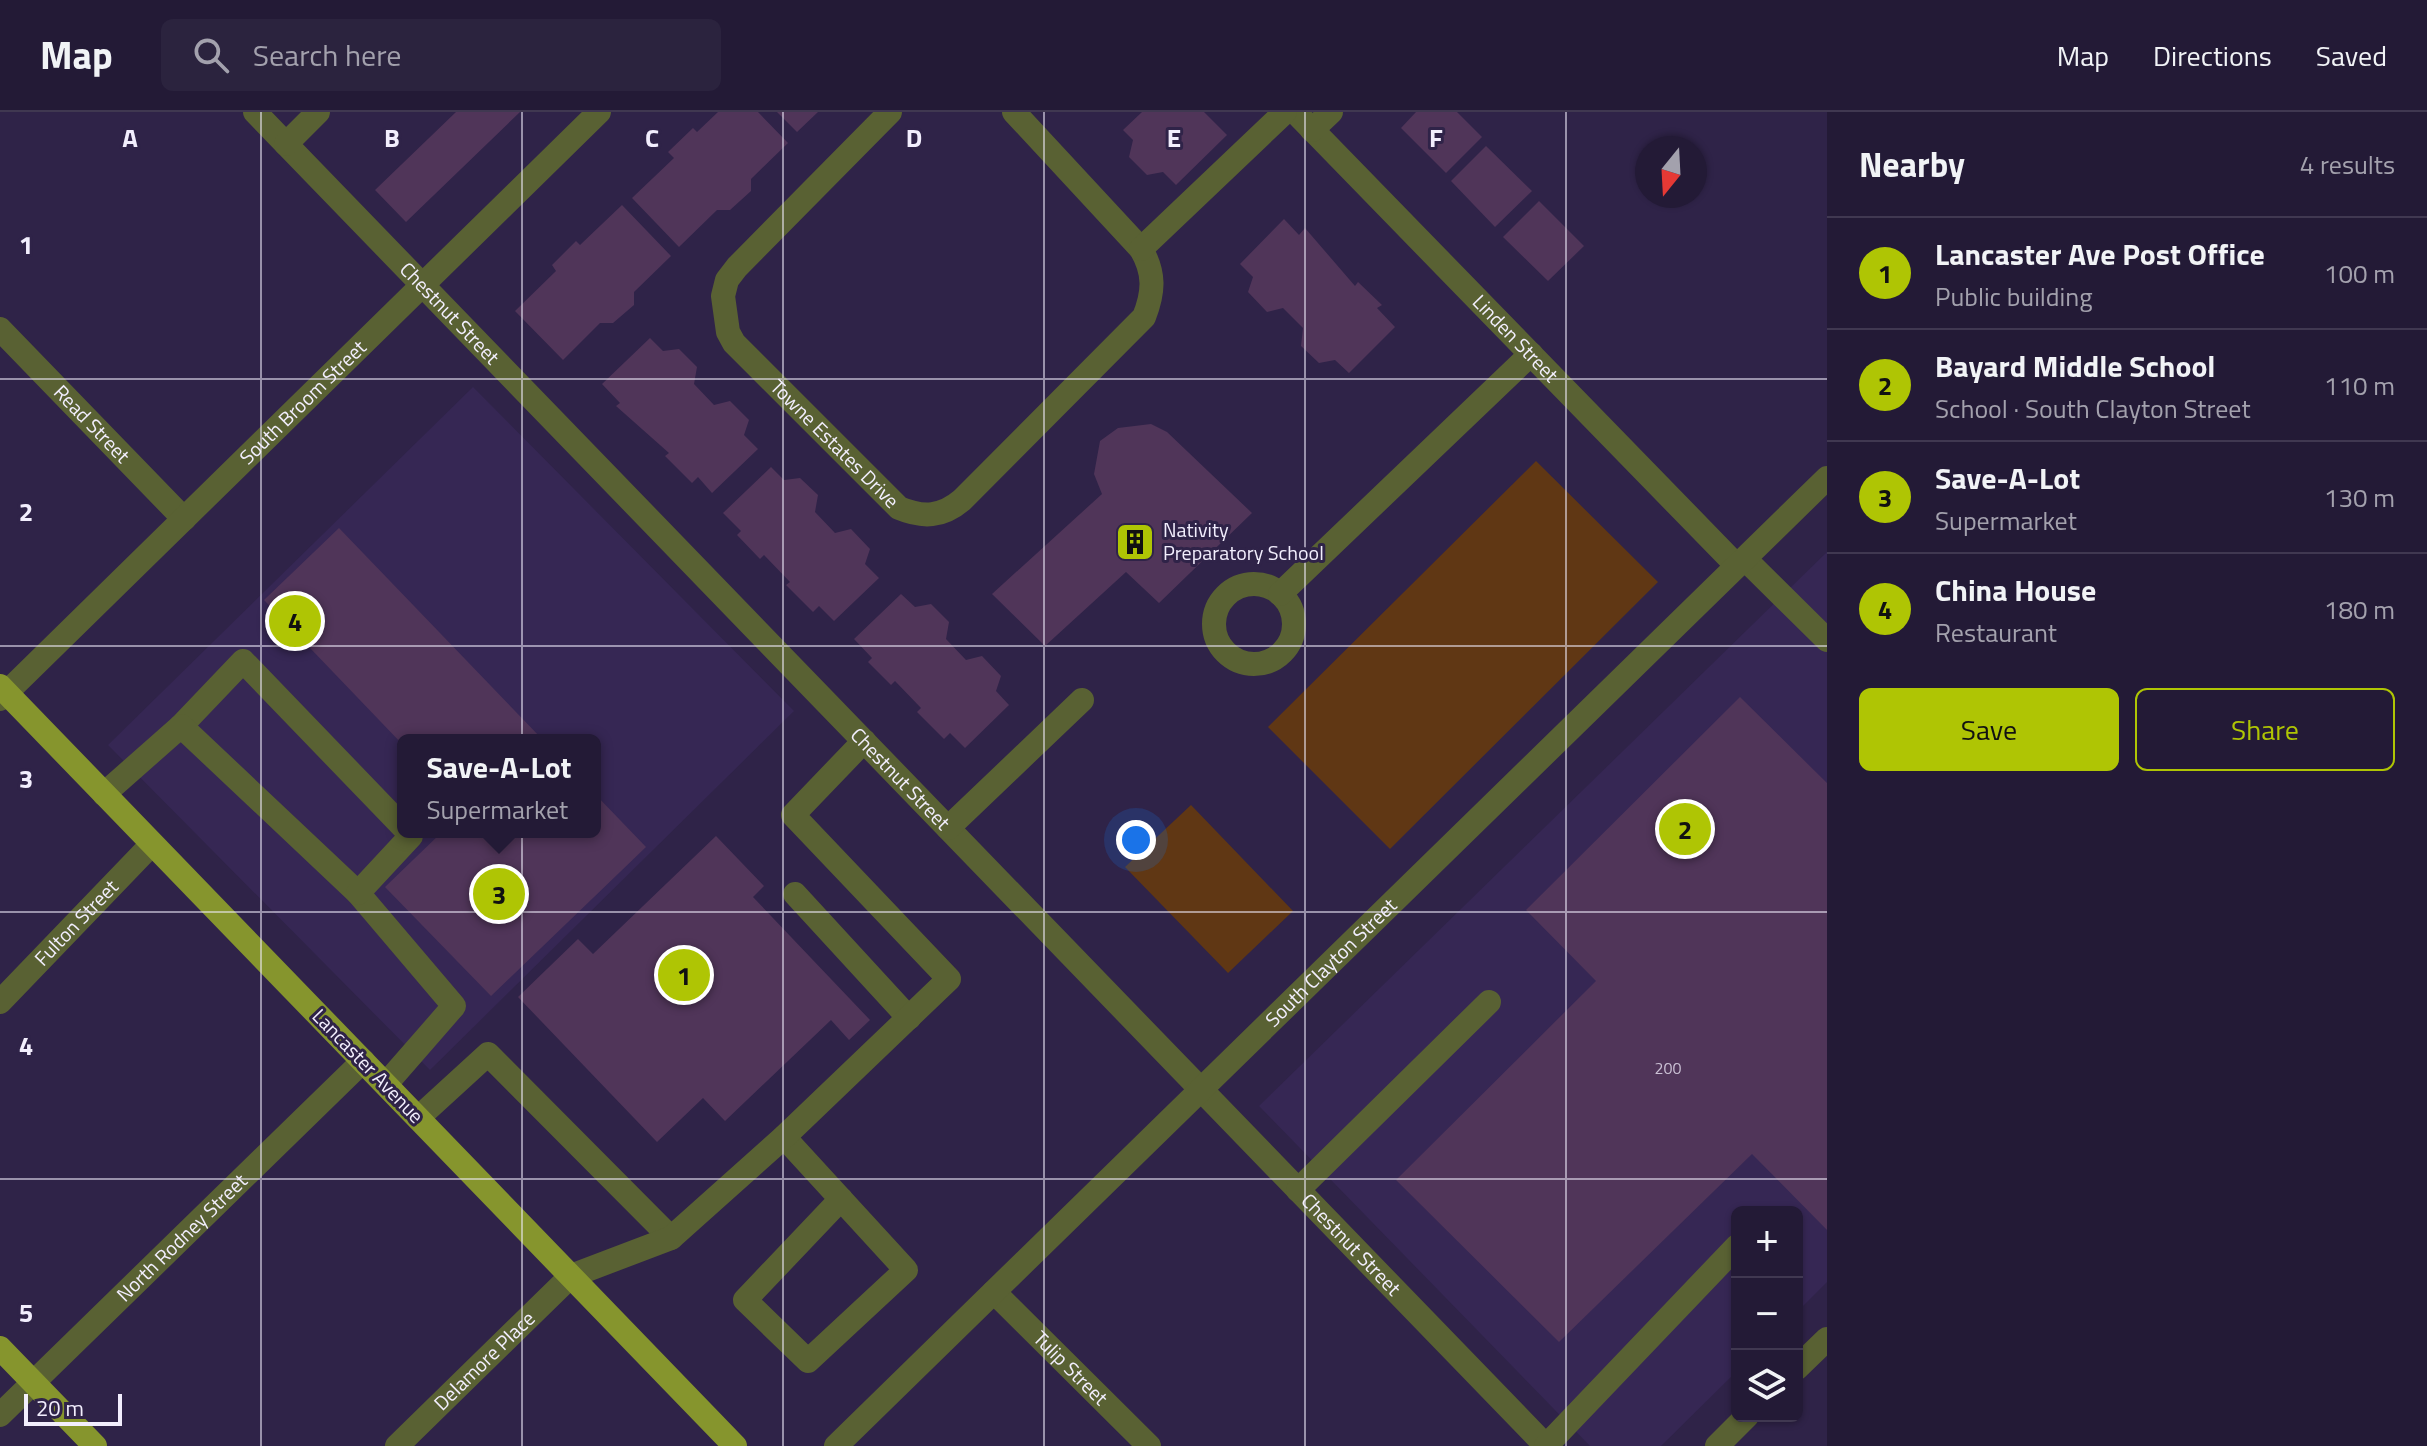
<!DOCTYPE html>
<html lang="en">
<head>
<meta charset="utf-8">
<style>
	body { margin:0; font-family:"Titillium Web",sans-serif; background:#2b233e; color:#f1f3f6 }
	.controls { position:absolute; right:24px; bottom:24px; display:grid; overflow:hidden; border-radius:12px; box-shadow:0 2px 6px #0004 }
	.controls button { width:72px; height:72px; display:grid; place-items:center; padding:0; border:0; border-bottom:2px solid #403851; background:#231a36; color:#f1f3f6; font:40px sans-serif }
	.compass { position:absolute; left:1635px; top:24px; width:72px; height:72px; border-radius:50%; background:#231a36; box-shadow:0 2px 6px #0004; rotate:198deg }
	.scale { position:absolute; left:24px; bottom:20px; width:98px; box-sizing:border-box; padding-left:8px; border:4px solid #f2eefd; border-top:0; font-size:22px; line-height:28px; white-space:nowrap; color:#f2eefd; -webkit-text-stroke:6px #2f2348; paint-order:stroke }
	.you { position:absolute; left:1136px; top:728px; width:28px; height:28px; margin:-20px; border:6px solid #fff; border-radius:50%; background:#1a73e8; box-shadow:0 0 0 12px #1a73e833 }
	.badge { display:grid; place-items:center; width:52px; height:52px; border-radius:50%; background:#afc504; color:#111; font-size:26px; font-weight:700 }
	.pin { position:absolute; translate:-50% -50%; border:4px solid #fff; box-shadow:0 2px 8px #0006 }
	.popup { position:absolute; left:397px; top:622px; width:204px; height:104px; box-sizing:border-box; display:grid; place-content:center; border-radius:12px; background:#231a36; filter:drop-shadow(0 2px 6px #0005); font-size:26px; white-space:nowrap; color:#a3a1ad }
	.popup b { font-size:30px; color:#f1f3f6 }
	.popup::after { content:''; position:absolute; left:50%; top:100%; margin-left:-16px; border:16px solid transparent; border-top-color:#231a36 }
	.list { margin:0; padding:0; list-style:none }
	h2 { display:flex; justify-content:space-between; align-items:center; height:104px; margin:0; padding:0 32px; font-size:34px }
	h2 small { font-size:26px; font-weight:400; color:#a3a1ad }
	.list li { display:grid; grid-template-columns:52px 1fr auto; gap:24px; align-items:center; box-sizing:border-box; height:112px; padding:0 32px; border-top:2px solid #403851 }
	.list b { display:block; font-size:30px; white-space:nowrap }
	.list p { margin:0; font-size:26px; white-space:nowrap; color:#a3a1ad }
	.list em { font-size:26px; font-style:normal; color:#a3a1ad }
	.actions { display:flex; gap:16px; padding:24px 32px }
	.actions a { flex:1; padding:18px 0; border:2px solid #afc504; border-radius:12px; text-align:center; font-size:28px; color:#afc504 }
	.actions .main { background:#afc504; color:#111 }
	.icon { flex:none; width:44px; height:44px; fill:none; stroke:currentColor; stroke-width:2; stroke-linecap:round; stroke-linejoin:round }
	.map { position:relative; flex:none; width:1827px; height:1334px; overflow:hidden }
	header { display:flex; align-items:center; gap:48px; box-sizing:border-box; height:112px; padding:0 40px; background:#231a36; border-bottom:2px solid #403851 }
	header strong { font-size:38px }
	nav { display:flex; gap:44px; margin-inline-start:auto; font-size:28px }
	.search { width:560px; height:72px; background:#2b233e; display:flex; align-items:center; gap:20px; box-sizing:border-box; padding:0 28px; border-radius:12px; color:#a3a1ad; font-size:30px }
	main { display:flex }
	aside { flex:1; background:#231a36 }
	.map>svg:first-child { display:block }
	.built { fill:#362754; fill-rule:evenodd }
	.green { fill:#603714 }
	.building { fill:#503559 }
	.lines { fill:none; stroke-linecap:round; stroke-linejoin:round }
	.minor { stroke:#596133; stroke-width:24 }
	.major { stroke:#86952d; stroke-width:24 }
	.grid { fill:none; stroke:#f2eefd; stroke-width:2; stroke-opacity:0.55 }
	.labels { text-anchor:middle; stroke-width:6; stroke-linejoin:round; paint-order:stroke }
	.number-label { font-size:16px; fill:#cac0d4 }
	.street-label { font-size:20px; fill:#f2eefd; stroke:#2f2348 }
	.poi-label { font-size:20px; fill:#f2eefd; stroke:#2f2348; text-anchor:start }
	.grid-label { font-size:26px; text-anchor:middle; font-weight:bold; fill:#f2eefd; stroke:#2f2348; stroke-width:6; stroke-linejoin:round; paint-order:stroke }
</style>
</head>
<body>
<header>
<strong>Map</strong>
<div class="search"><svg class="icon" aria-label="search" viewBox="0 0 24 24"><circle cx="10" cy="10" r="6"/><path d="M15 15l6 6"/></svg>Search here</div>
<nav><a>Map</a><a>Directions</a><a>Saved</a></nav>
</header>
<main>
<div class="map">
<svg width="1827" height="1334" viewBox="0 0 1827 1334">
	<rect width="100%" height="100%" fill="#2f2348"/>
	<path class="built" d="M 473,275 L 794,599 L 430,958 L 108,633 ZM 403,628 L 595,628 L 595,720 L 403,720 Z
		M 1827,440 L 1827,1170 L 1797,1200 L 1797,1100 L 1737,1100 L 1737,1259 L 1661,1334 L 1590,1334 L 1259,994 Z"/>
	<path class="green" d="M 1536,349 L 1658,470 L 1390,737 L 1268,615 Z
		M 1191,693 L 1293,799 L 1228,861 L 1125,755 Z"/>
	<path class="building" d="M 456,0 L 520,0 L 406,110 L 375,78 Z
		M 718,0 L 758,0 L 788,31 L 751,67 L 751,79 L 730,98 L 717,98 L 679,135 L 632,86 L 674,46 L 668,40 L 693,16 L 697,20 Z
		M 777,0 L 818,0 L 797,20 Z
		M 1142,0 L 1204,0 L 1227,23 L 1176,73 L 1163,60 L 1147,63 L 1129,45 L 1133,28 L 1123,18 Z
		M 1416,0 L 1457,0 L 1482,25 L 1446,61 L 1401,16 Z
		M 1486,34 L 1532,79 L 1495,115 L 1451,69 Z
		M 1539,89 L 1584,134 L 1548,169 L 1503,125 Z
		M 622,93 L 671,144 L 634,180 L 634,193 L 613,211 L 600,211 L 563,248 L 515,199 L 556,159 L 552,153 L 576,129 L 580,133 Z
		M 1284,107 L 1299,123 L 1305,116 L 1355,174 L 1358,170 L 1382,193 L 1377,196 L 1395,215 L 1349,261 L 1335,248 L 1319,251 L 1301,234 L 1303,216 L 1283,196 L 1267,200 L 1248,180 L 1253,165 L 1240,152 Z
		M 650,226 L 663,239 L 679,237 L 697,255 L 694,272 L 714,293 L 730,289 L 749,308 L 744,323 L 758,337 L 712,381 L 698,365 L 692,371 L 665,344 L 669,341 L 616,294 L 620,291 L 602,272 Z
		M 1151,312 L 1167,320 L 1252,401 L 1159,491 L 1126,460 L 1045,534 L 992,482 L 1102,382 L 1094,362 L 1100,329 L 1118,316 Z
		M 771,355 L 784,368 L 800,366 L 818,383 L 815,400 L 835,421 L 851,417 L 870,437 L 865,452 L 879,466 L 834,509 L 819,494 L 813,500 L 786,473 L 790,470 L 764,443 L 760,447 L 737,423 L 741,419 L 723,401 Z
		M 339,416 L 543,628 L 403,628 L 403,633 L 264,488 Z
		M 901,482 L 915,495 L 931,492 L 949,510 L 946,527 L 966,548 L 982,544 L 1001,564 L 996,579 L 1009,593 L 965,636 L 950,621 L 944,627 L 917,600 L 921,596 L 895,569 L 891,573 L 868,550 L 872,546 L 854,527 Z
		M 1740,585 L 1827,671 L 1827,1118 L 1752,1042 L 1559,1230 L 1396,1068 L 1596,869 L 1526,798 Z
		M 595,682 L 646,735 L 491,884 L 385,775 L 442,720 L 595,720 Z
		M 716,724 L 764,774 L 753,785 L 870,908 L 849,928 L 831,908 L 725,1009 L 703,986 L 657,1030 L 518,885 L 578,827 L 593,842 Z"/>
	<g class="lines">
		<g class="minor">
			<path id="s1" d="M 255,0 L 1546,1334"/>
			<path id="s2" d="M 890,0 L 737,155 L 727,168 L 723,184 L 728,220 L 734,231 L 899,396 C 923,406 942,405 962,388 L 1144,205 C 1154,180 1155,161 1141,137 L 1014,0"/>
			<path id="s3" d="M 1295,0 L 1737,454"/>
			<path d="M 1312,18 L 1331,0"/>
			<path d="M 286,32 L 318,0"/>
			<path d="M 1141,137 L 1285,0"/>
			<path id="s4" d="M 0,217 L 184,407"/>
			<path d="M 1745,447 L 1827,528"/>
			<circle cx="1254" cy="512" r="40"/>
			<path d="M 1280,482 L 1531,242"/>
			<path id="s5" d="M 0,587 L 599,0"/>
			<path d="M 181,614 L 243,549 L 403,715"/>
			<path d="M 104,682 L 181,614 L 358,781 L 454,894 L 386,972"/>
			<path d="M 948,716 L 1082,588"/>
			<path d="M 358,781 L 411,724 L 408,720"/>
			<path d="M 795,782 L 909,906"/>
			<path id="s6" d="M 0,890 L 152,732"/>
			<path d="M 418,1006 L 488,942 L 671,1126"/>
			<path d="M 784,1025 L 906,1158 L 808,1249 L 745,1188 L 841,1087"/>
			<path d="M 1298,1078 L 1489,890"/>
			<path id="s7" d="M 994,1180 L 1149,1334"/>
			<path d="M 1797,1256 L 1827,1227"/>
			<path id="s8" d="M 0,1303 L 363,949"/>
			<path id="s9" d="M 397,1334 L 571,1164 L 671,1126 L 784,1025 L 949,867 L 793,703 L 864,629"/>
			<path id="s10" d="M 836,1334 L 1827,366"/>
			<path d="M 1546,1334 L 1737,1134"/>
			<path d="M 1717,1334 L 1747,1304"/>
		</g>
		<path class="major" d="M 0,574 L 735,1334
			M 0,1236 L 95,1334"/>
	</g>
	<path class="grid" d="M 261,0 L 261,1334M 522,0 L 522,1334M 783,0 L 783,1334M 1044,0 L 1044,1334M 1305,0 L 1305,1334M 1566,0 L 1566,1334M 0,267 L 1827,267M 0,534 L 1827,534M 0,800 L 1827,800M 0,1067 L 1827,1067"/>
	<defs>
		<symbol id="building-square" viewBox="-11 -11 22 22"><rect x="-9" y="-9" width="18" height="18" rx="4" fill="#afc504" stroke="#2f2348"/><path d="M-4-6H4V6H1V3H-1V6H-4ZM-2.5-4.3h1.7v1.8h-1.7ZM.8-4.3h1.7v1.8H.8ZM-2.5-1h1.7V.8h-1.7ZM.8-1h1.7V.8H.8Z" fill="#111"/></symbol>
	</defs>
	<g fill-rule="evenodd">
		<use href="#building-square" x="1113" y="408" width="44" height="44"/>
	</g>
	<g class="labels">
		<g class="number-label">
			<text x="1668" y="962">200</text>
		</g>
		<g class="street-label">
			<text dy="7" stroke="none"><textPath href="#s1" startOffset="280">Chestnut Street</textPath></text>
			<text dy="7" stroke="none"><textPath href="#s3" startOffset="316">Linden Street</textPath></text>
			<text dy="7" stroke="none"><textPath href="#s5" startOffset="424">South Broom Street</textPath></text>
			<text dy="7" stroke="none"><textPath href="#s4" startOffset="132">Read Street</textPath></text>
			<text dy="7" stroke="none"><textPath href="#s2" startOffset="442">Towne Estates Drive</textPath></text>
			<text dy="7" stroke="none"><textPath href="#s1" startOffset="928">Chestnut Street</textPath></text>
			<text dy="7" stroke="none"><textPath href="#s6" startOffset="110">Fulton Street</textPath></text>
			<text dy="7" stroke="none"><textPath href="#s10" startOffset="692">South Clayton Street</textPath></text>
			<text transform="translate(368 954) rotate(46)" y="7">Lancaster Avenue</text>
			<text dy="7" stroke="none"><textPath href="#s8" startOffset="254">North Rodney Street</textPath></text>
			<text dy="7" stroke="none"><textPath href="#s1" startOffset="1576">Chestnut Street</textPath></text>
			<text dy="7" stroke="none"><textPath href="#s9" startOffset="122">Delamore Place</textPath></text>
			<text dy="7" stroke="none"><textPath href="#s7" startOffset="108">Tulip Street</textPath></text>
		</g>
		<g class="poi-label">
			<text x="1163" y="425">Nativity<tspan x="1163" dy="23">Preparatory School</tspan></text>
		</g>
	</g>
	<g class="grid-label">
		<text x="130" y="35">A</text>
		<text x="392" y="35">B</text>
		<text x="652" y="35">C</text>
		<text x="914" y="35">D</text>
		<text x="1174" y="35">E</text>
		<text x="1436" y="35">F</text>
		<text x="26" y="142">1</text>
		<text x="26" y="409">2</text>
		<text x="26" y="676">3</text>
		<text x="26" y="943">4</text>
		<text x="26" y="1210">5</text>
	</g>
</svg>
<div class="controls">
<button>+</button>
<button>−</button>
<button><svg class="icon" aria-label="layers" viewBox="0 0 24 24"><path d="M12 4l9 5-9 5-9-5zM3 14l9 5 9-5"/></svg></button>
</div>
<svg class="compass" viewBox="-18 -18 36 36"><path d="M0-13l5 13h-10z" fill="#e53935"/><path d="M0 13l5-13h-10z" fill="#a3a1ad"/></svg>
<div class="scale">20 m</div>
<div class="you"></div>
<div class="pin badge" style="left:684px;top:863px">1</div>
<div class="pin badge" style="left:1685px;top:717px">2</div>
<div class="pin badge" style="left:499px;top:782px">3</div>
<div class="popup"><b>Save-A-Lot</b>Supermarket</div>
<div class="pin badge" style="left:295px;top:509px">4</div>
</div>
<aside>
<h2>Nearby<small>4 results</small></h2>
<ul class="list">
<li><span class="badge">1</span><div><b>Lancaster Ave Post Office</b><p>Public building</p></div><em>100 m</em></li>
<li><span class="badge">2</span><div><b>Bayard Middle School</b><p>School · South Clayton Street</p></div><em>110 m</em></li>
<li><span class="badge">3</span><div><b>Save-A-Lot</b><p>Supermarket</p></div><em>130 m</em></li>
<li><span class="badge">4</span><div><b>China House</b><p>Restaurant</p></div><em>180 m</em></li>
</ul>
<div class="actions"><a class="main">Save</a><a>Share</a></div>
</aside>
</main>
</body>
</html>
